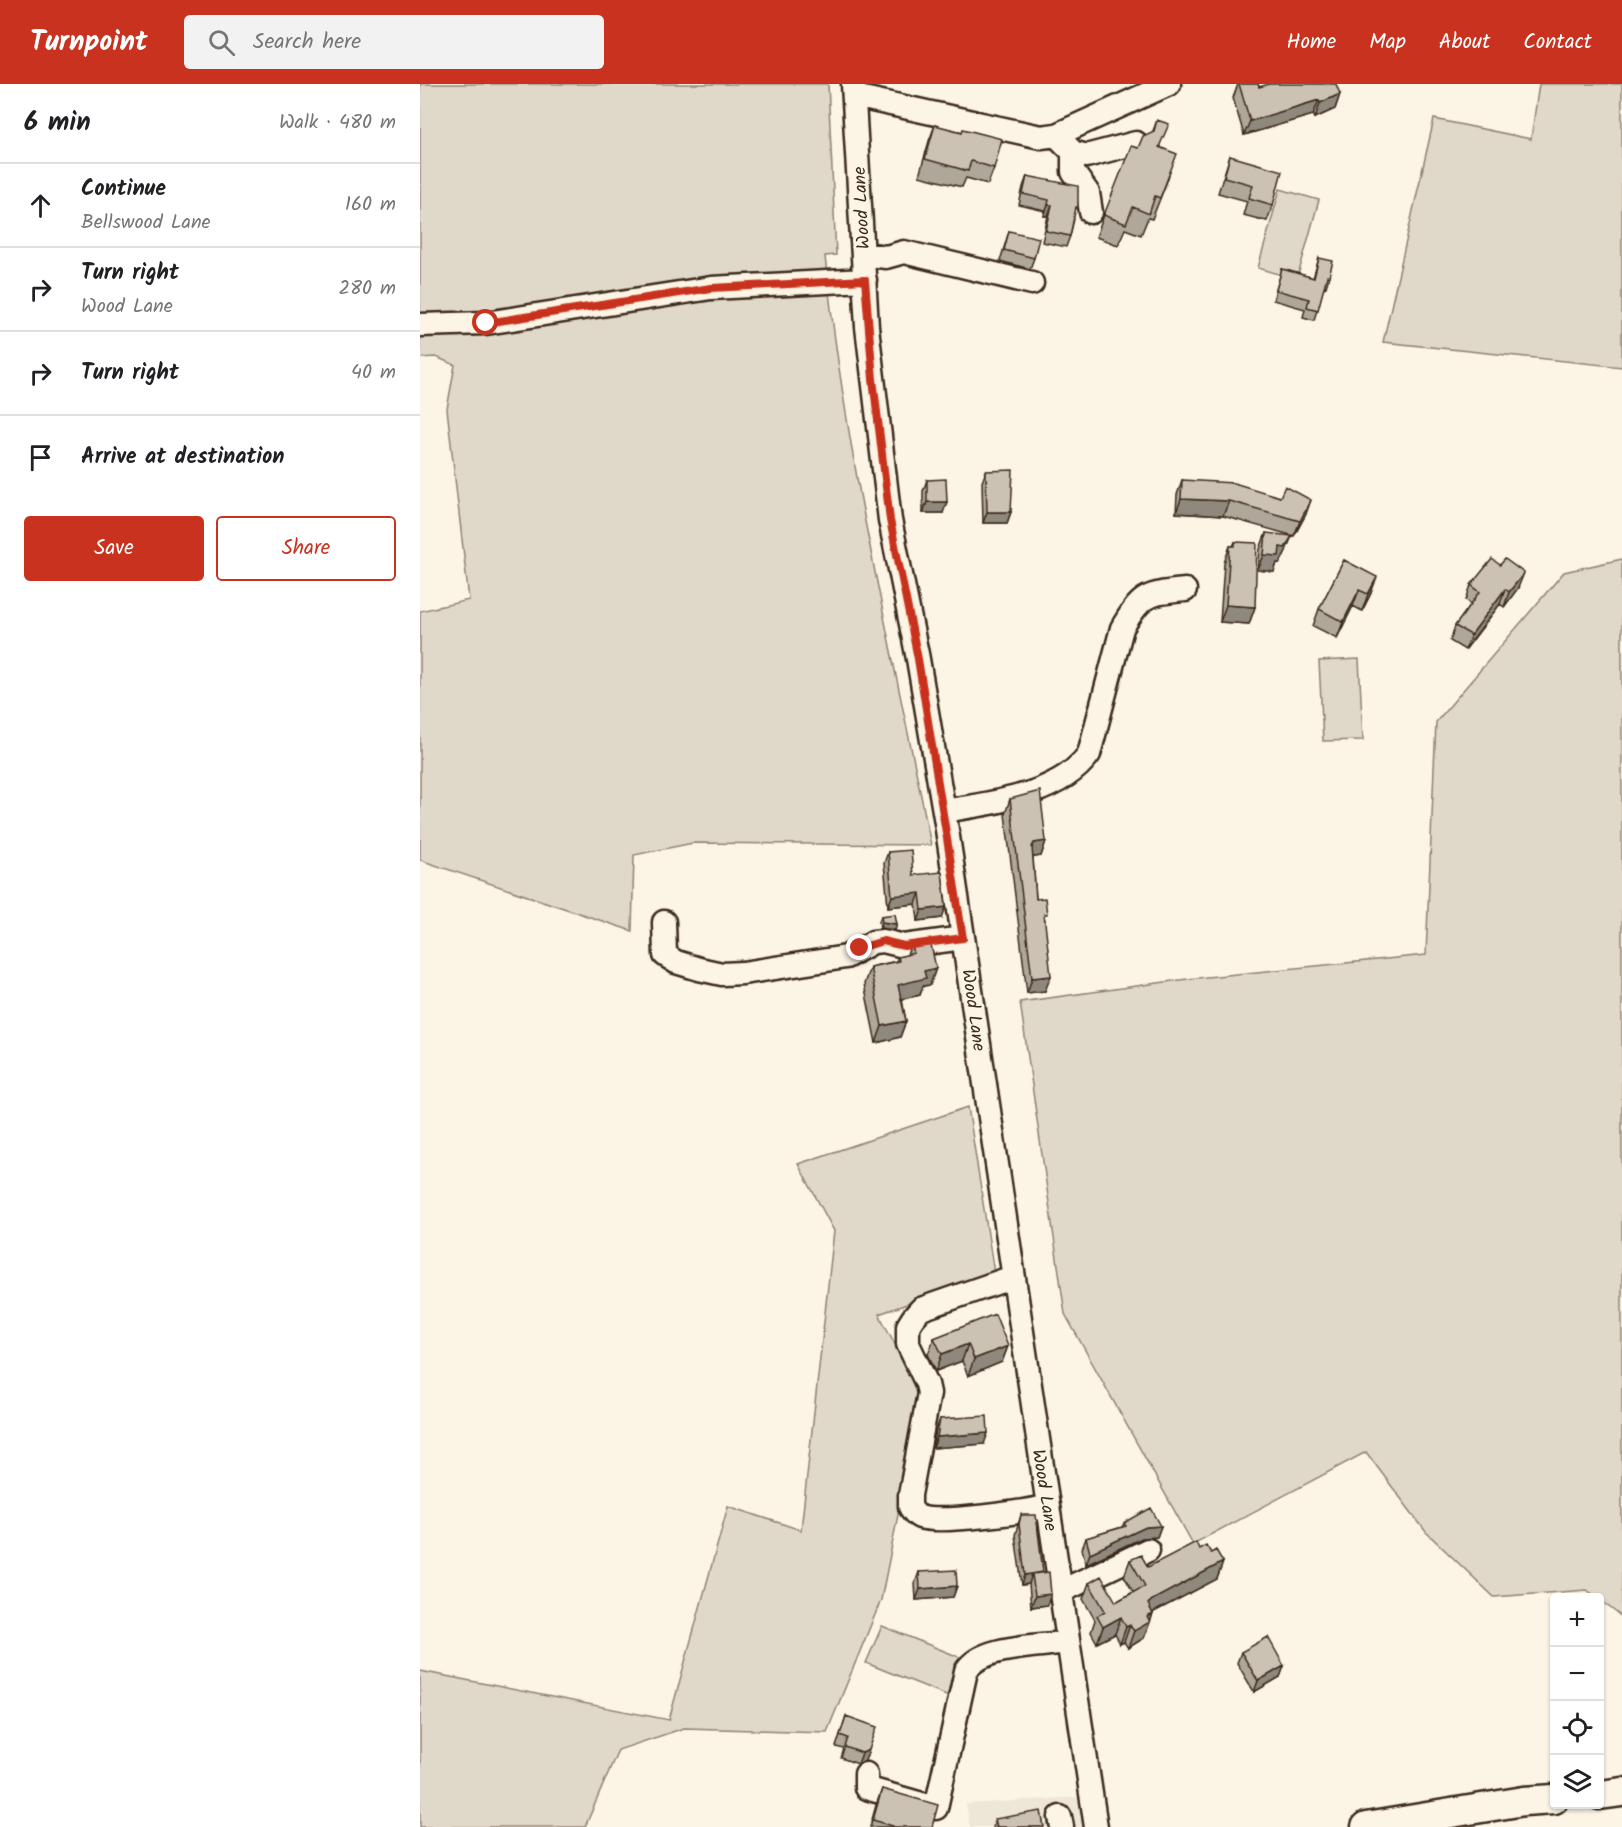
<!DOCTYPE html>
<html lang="en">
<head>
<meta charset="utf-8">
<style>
	body { margin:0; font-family:Kalam,sans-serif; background:#f2f2f2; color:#202124 }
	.controls { position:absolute; right:18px; bottom:18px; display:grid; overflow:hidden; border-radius:6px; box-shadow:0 2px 4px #0004 }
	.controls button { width:54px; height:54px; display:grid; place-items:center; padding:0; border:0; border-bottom:2px solid #e0e0e0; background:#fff; color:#202124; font:30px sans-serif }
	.stop { position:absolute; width:18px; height:18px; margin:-14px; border:4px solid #c8321e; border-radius:50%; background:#fff }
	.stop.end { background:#c8321e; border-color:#fff; box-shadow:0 2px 6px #0008 }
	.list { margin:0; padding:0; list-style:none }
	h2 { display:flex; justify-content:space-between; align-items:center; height:78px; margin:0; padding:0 24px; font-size:26px }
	h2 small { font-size:20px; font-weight:400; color:#757577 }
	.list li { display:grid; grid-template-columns:39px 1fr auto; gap:18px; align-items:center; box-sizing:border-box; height:84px; padding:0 24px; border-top:2px solid #e0e0e0 }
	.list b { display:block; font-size:22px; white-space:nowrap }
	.list p { margin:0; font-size:20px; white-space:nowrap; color:#757577 }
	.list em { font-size:20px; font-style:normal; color:#757577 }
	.actions { display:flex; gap:12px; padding:18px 24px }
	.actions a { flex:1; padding:14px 0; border:2px solid #c8321e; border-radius:6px; text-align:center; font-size:21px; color:#c8321e }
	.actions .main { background:#c8321e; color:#fff }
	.icon { flex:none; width:33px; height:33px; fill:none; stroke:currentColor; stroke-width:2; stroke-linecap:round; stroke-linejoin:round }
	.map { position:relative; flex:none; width:1202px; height:1743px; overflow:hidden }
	header { display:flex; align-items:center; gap:36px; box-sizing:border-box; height:84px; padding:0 30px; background:#c8321e; color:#fff }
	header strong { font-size:28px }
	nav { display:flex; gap:33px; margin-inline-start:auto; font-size:21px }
	.search { width:420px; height:54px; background:#f2f2f2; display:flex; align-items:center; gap:15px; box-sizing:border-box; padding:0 21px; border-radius:6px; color:#757577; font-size:22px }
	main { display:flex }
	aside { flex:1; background:#fff }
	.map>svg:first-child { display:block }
	.built { fill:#eee6d6 }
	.green { fill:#e0d8c8; stroke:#8e8173; stroke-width:1.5 }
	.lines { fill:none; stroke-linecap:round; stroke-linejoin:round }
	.minor-casing { stroke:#3b2a1e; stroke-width:27 }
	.major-casing { stroke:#3b2a1e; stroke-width:33 }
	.minor { stroke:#fcf5e5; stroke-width:22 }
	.major { stroke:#fcf5e5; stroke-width:28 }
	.wall { fill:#afa79a; stroke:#3b2a1e; stroke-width:1.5 }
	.shaded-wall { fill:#8f887d; stroke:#3b2a1e; stroke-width:1.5 }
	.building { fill:#ccc2b3; stroke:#3b2a1e; stroke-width:1.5 }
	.route { stroke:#c8321e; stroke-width:8 }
	.labels { text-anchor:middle; stroke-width:5; stroke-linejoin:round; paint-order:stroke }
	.street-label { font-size:18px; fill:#3b2a1e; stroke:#fcf5e5 }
</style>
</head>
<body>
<header>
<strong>Turnpoint</strong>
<div class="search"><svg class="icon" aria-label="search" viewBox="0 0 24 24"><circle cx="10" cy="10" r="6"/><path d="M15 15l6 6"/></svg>Search here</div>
<nav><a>Home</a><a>Map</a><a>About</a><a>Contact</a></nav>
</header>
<main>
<aside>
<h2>6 min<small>Walk · 480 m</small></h2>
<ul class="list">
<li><svg class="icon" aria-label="ahead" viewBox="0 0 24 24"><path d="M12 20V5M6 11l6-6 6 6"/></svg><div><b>Continue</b><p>Bellswood Lane</p></div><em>160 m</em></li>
<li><svg class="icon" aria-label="right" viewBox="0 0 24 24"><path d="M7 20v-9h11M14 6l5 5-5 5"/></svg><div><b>Turn right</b><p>Wood Lane</p></div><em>280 m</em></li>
<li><svg class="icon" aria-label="right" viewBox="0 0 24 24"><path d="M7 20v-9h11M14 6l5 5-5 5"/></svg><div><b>Turn right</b></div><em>40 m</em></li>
<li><svg class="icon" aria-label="arrive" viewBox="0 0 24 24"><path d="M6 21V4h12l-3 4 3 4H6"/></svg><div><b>Arrive at destination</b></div></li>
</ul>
<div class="actions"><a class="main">Save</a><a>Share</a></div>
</aside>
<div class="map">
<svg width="1202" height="1743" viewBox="0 0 1202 1743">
	<rect width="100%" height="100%" fill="#fcf5e5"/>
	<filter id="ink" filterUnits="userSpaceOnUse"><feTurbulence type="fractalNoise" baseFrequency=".0167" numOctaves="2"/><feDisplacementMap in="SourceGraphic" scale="12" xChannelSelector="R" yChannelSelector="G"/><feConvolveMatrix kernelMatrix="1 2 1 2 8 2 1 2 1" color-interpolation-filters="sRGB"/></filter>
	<g filter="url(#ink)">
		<path class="built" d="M 660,1713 L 664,1743 L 550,1743 L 546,1720 Z"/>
		<path class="green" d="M 0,0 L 408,0 L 416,171 L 405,172 C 425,370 472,566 511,761 L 273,759 L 214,771 L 212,847 L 0,776 L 0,527 L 49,516 L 27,325 L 35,281 L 16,273 L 0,274 Z
			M 1119,0 L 1202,0 L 1202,283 L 963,258 L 1014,35 L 1111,55 Z
			M 860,105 L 899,116 L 877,195 L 838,184 Z
			M 1202,475 L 1202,1533 L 1167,1506 L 1074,1513 L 1006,1448 L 946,1368 L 773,1460 L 645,1230 L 600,918 L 767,895 L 1006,871 L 1016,638 L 1144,488 Z
			M 939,575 L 943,656 L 903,657 L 899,577 Z
			M 548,1023 L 574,1189 L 459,1230 L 502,1311 L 461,1516 L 407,1648 L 264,1644 L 198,1666 L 165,1743 L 0,1743 L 0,1587 L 249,1636 L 308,1422 L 381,1446 L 414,1147 L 378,1080 Z
			M 462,1542 L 544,1575 L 529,1612 L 446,1579 Z"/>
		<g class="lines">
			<defs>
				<path id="minor" d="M 433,0 L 447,243 L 470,436 L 498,575 L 526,739 L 676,1743
					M 434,12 L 621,53 L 636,51 L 749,0
					M 636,51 L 653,68 L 666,72 L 716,59
					M 653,68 L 653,88 L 668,109 L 671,128
					M 444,170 L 466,173 L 484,168 L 612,199
					M 0,241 L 66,239 L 291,204 L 445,196
					M 524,727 C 571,719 639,712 669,670 L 702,544 C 722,510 727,510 765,506
					M 244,838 L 245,871 L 256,878 L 279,885 L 302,890 L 323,889 L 426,873 L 453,858 L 463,857 L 484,862 L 543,854
					M 593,1193 L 501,1225 L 493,1234 L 488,1242 L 488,1260 L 507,1300 L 509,1309 L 490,1411 L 490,1423 C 493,1427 495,1431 500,1433 C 519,1440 606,1428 627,1422
					M 640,1508 L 728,1466
					M 446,1690 L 446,1704 L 516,1724 L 546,1587 C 561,1561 619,1563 648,1558
					M 640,1733 L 642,1743"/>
				<path id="major" d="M 1180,1711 L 1202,1708
					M 946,1743 L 1104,1717 L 1134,1715"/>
			</defs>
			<use href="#minor" class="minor-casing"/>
			<use href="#major" class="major-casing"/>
			<use href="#minor" class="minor"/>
			<use href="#major" class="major"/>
		</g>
		<path class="wall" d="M 818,0 L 838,0 L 839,3 L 920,10 L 915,25 L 895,34 L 893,31 L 824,51 L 813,14 Z
			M 737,36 L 740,64 L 749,92 L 732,135 L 728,134 L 721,151 L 705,145 L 698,161 L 676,153 L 684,131 L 718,64 L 733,47 Z
			M 515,41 L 574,84 L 568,100 L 546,94 L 542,103 L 499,92 L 509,57 Z
			M 810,72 L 853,121 L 847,137 L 823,131 L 827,117 L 798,109 Z
			M 607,92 L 654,135 L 650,152 L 646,163 L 622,158 L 628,132 L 624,132 L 625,127 L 599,121 L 603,103 Z
			M 589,147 L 614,174 L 610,185 L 580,177 Z
			M 899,174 L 909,193 L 906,203 L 904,202 L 894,236 L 883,233 L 885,225 L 853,216 L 862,185 L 893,194 Z
			M 566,387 L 591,428 L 587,439 L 563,439 L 562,398 Z
			M 507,396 L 523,429 L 503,429 L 503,407 Z
			M 762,396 L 886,430 L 874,452 L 803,432 L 756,429 L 757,411 Z
			M 846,449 L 866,467 L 860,479 L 857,479 L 854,488 L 838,486 L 840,465 Z
			M 815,458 L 835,523 L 829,540 L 800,538 L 804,479 L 810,462 L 813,462 Z
			M 924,476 L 951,509 L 942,527 L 933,522 L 917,554 L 893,542 L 899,525 Z
			M 1051,501 L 1098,504 L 1084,523 L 1080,520 L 1045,566 L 1030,557 L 1035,542 L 1051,520 L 1046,516 Z
			M 590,715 L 626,757 L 621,772 L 613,773 L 616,815 L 625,836 L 625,907 L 607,909 L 585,730 Z
			M 468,768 L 493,791 L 522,834 L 498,837 L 496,820 L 468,823 L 464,779 Z
			M 461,832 L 477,840 L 475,846 L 460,844 L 459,837 Z
			M 491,859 L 516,884 L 510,901 L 503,902 L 500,911 L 482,915 L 486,937 L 480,953 L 456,959 L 444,900 L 450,883 L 476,877 L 478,873 L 487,871 Z
			M 514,1254 L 588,1262 L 582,1278 L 548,1292 L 542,1277 L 516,1287 L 508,1270 Z
			M 520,1335 L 564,1360 L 513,1364 L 516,1346 Z
			M 601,1431 L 627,1521 L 611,1523 L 609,1500 L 602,1501 L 595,1451 Z
			M 704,1439 L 741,1442 L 737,1453 L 722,1454 L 666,1480 L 662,1465 L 666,1454 L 702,1443 Z
			M 779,1465 L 791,1469 L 803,1478 L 797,1495 L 732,1529 L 733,1530 L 724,1554 L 708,1564 L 704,1558 L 700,1560 L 695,1550 L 677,1559 L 671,1548 L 675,1536 L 663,1515 L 669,1499 L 696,1518 L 713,1508 L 704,1492 L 710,1476 L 728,1483 Z
			M 499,1488 L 537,1502 L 533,1513 L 496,1516 L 495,1499 Z
			M 821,1568 L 864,1582 L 860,1593 L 834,1608 L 817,1579 Z
			M 426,1632 L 445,1677 L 438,1680 L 421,1674 L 424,1665 L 416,1663 Z
			M 462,1705 L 512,1743 L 450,1743 L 456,1721 Z
			M 575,1735 L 624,1743 L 573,1743 Z"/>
		<path class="shaded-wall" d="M 920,10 L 915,25 L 895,34 L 900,19 Z
			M 899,16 L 893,31 L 824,51 L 830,37 Z
			M 628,121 L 632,121 L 628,132 L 624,132 Z
			M 761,415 L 809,417 L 803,432 L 756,429 Z
			M 891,416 L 886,430 L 874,452 L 880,437 Z
			M 507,418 L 527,418 L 523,429 L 503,429 Z
			M 567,428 L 591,428 L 587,439 L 563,439 Z
			M 872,452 L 866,467 L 860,479 L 857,479 L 854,488 L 838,486 L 844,471 Z
			M 1104,489 L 1098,504 L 1084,523 L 1089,508 Z
			M 957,493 L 951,509 L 942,527 L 948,510 Z
			M 1085,505 L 1080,520 L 1045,566 L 1051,551 Z
			M 939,506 L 933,522 L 917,554 L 923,538 Z
			M 806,521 L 835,523 L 829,540 L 800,538 Z
			M 626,757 L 621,772 L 609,774 L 607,778 L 614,759 Z
			M 500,809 L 496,820 L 468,823 L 472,812 Z
			M 526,823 L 522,834 L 498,837 L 502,826 Z
			M 462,838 L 477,840 L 475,846 L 460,844 Z
			M 516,884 L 510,901 L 503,902 L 500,911 L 472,917 L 478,901 L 504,887 Z
			M 631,892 L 625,907 L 607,909 L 612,894 Z
			M 486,937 L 480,953 L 456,959 L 462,942 Z
			M 548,1260 L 542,1277 L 516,1287 L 522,1270 Z
			M 588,1262 L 582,1278 L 548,1292 L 554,1275 Z
			M 568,1349 L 564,1360 L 513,1364 L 517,1353 Z
			M 741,1442 L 737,1453 L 722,1454 L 666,1480 L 670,1469 L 726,1443 Z
			M 803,1478 L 797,1495 L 726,1532 L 728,1520 L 732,1516 Z
			M 623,1488 L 612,1490 L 609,1500 L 602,1501 L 605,1491 Z
			M 537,1502 L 533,1513 L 496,1516 L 500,1505 Z
			M 631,1510 L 627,1521 L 611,1523 L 615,1512 Z
			M 733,1530 L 724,1554 L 708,1564 L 714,1547 L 727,1533 Z
			M 701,1533 L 695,1550 L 677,1559 L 683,1543 Z
			M 710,1541 L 704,1558 L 700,1560 L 706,1543 Z
			M 864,1582 L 860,1593 L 834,1608 L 838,1597 Z
			M 449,1666 L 445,1677 L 438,1680 L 442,1669 Z"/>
		<path class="building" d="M 819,0 L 838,0 L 839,3 L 849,0 L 916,0 L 920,10 L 900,19 L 899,16 L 830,37 Z
			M 737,36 L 749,40 L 739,63 L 757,70 L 740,114 L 735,112 L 729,130 L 713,123 L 706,140 L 684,131 L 711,62 L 718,64 L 723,52 L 734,47 Z
			M 515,41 L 542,48 L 543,45 L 582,55 L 574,84 L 551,77 L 548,87 L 505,75 Z
			M 810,72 L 862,87 L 853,121 L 829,114 L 833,101 L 804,93 Z
			M 607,92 L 658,102 L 658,124 L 656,123 L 650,152 L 626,147 L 632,121 L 628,121 L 629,116 L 603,110 Z
			M 589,147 L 619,154 L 614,174 L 584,166 Z
			M 899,174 L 913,177 L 909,193 L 907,192 L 898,226 L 887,223 L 889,215 L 856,206 L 862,185 L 894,194 Z
			M 593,386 L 591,428 L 567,428 L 566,387 Z
			M 526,395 L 527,418 L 507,418 L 507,396 Z
			M 762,396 L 814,399 L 860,413 L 865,402 L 891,416 L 880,437 L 809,417 L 761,415 Z
			M 846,449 L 872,452 L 865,464 L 860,463 L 859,472 L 844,471 Z
			M 815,458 L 837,459 L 835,523 L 806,521 L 810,462 L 815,462 Z
			M 1072,475 L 1080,481 L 1085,475 L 1104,489 L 1089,508 L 1085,505 L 1051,551 L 1035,542 L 1060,508 L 1051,501 Z
			M 924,476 L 957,493 L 948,510 L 939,506 L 923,538 L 899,525 Z
			M 620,707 L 626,757 L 614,759 L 612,763 L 616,815 L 625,814 L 627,830 L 624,830 L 631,892 L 612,894 L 590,715 Z
			M 491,766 L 493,791 L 522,788 L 526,823 L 502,826 L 500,809 L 472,812 L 468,768 Z
			M 475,830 L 477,840 L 462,838 L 461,832 Z
			M 510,856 L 516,884 L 504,887 L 506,894 L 478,901 L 486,937 L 462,942 L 450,883 L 479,877 L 478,873 L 494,869 L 491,859 Z
			M 575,1230 L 588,1262 L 554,1275 L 548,1260 L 522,1270 L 514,1254 Z
			M 567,1332 L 568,1349 L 517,1353 L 520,1335 Z
			M 731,1424 L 741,1442 L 726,1443 L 670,1469 L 666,1454 L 706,1442 L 704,1439 Z
			M 601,1431 L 616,1431 L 623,1488 L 605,1491 L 599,1440 Z
			M 776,1458 L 779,1465 L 786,1461 L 791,1469 L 796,1466 L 803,1478 L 732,1516 L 728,1520 L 733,1530 L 727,1533 L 730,1538 L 714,1547 L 710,1541 L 706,1543 L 701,1533 L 683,1543 L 677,1532 L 685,1527 L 669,1499 L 681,1492 L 696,1518 L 725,1502 L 710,1476 L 721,1471 L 728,1483 Z
			M 536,1486 L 537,1502 L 500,1505 L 499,1488 Z
			M 629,1488 L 631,1510 L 615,1512 L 612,1490 Z
			M 848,1553 L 864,1582 L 838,1597 L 821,1568 Z
			M 426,1632 L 457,1643 L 449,1666 L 442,1669 L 425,1663 L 428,1654 L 420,1651 Z
			M 462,1705 L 518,1721 L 512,1743 L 473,1743 L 473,1742 L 453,1736 Z
			M 621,1727 L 624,1743 L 577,1743 L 575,1735 Z"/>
	</g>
	<g class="lines" filter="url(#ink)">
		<path class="route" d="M 66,239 L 291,204 L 445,196 L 453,295 L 470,436 L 498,575 L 543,854 L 484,862 L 463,857 L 440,864"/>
	</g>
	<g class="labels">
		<g class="street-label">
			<text transform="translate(441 124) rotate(-93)" y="6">Wood Lane</text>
			<text transform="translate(554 926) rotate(82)" y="6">Wood Lane</text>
			<text transform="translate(625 1406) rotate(81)" y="6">Wood Lane</text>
		</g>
	</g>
</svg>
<div class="controls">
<button>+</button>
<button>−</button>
<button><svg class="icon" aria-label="locate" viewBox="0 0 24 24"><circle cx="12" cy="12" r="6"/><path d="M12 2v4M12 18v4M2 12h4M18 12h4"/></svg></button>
<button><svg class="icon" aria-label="layers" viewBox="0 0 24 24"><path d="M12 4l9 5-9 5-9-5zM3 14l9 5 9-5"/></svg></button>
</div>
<div class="stop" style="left:66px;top:239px"></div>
<div class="stop end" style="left:440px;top:864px"></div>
</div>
</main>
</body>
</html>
